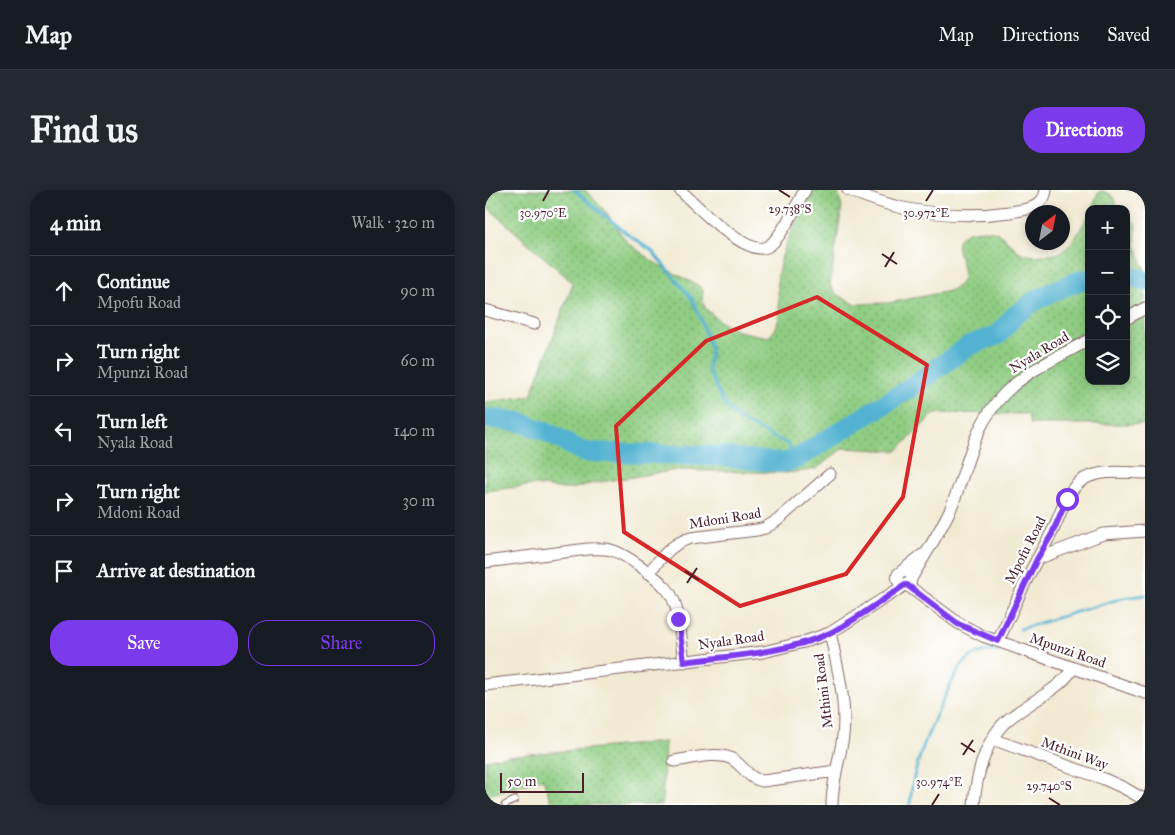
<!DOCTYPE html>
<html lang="en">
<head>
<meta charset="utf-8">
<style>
	body { margin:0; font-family:"IM FELL Great Primer",serif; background:#242831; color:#f1f3f6 }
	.controls { position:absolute; right:15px; top:15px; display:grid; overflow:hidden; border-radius:10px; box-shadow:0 2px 8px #0003 }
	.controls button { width:45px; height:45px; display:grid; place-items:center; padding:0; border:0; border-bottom:1px solid #363941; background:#171b24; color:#f1f3f6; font:25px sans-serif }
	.compass { position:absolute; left:540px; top:15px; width:45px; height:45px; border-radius:50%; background:#171b24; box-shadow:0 2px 8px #0003; rotate:32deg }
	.scale { position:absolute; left:15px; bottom:12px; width:84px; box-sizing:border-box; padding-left:5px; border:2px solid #4a1f2b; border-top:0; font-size:14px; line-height:18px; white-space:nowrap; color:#4a1f2b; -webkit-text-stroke:4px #fff; paint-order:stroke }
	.stop { position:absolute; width:15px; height:15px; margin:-11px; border:4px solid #7c3aed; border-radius:50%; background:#fff }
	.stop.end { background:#7c3aed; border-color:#fff; box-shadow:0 1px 5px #0008 }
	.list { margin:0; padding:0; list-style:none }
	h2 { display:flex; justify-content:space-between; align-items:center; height:65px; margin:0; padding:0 20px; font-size:21px }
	h2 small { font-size:16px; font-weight:400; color:#9ea1a6 }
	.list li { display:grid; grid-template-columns:32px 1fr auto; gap:15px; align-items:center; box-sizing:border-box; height:70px; padding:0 20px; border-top:1px solid #363941 }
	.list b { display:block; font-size:19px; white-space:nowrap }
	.list p { margin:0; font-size:16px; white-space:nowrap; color:#9ea1a6 }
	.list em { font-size:16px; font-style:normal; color:#9ea1a6 }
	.actions { display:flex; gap:10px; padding:15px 20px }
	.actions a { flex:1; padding:11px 0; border:1px solid #7c3aed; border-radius:20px; text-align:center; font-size:18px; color:#7c3aed }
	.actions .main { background:#7c3aed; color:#fff }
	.icon { flex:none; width:28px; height:28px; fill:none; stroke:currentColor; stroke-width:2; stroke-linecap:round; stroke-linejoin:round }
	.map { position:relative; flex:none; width:660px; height:615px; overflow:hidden; border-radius:20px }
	header { display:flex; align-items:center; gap:30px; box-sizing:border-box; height:70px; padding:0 25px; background:#171b24; border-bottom:1px solid #363941 }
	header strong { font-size:24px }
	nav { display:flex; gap:28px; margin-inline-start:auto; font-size:18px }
	.intro { display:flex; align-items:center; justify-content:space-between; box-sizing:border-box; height:120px; padding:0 30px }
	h1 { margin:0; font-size:35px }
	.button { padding:12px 22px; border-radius:20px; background:#7c3aed; color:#fff; font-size:18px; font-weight:700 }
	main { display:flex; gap:30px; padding:0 30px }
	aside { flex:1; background:#171b24; border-radius:20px; box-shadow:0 2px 8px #0003 }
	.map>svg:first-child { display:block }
	.green { fill:url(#green-dots); stroke:#6d7657 }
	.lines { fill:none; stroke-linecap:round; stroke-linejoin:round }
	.stream { stroke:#53b2d2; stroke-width:3 }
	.river { stroke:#53b2d2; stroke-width:20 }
	.service-casing { stroke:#846666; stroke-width:8 }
	.minor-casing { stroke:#846666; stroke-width:13 }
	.service { stroke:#fff; stroke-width:5.5 }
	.minor { stroke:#fff; stroke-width:11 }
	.route { stroke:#7c3aed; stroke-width:6 }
	.marked { fill:none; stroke:#d62828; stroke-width:4; stroke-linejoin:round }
	.ticks { fill:none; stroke:#4a1f2b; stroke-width:2 }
	.labels { text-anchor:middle; stroke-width:4.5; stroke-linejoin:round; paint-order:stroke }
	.street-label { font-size:14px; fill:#4a1f2b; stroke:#fff }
	.ticks-label { font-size:12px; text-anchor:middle; fill:#4a1f2b; stroke:#fff; stroke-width:4.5; stroke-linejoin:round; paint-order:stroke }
</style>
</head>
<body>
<header>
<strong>Map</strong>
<nav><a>Map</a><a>Directions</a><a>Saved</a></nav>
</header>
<div class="intro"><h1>Find us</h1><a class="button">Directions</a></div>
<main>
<aside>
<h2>4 min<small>Walk · 320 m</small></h2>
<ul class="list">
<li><svg class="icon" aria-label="ahead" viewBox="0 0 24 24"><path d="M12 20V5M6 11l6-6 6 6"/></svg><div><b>Continue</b><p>Mpofu Road</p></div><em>90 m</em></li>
<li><svg class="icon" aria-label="right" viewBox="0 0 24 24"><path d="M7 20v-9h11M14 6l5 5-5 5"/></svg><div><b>Turn right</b><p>Mpunzi Road</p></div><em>60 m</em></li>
<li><svg class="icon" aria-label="left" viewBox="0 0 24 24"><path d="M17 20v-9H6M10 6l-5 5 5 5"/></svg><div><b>Turn left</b><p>Nyala Road</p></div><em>140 m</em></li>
<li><svg class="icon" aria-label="right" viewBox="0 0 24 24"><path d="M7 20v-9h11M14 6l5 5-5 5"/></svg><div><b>Turn right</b><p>Mdoni Road</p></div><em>30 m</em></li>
<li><svg class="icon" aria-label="arrive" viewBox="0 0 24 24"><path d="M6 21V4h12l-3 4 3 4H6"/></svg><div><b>Arrive at destination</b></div></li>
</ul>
<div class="actions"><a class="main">Save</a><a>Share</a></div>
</aside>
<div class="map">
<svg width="660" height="615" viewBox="0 0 660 615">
	<defs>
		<pattern id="green-dots" width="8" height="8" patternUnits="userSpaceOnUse" patternTransform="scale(1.25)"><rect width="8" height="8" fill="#90cd83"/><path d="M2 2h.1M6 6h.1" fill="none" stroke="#78a66b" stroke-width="1.8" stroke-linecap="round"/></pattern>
	</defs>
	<rect width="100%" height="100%" fill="#fff"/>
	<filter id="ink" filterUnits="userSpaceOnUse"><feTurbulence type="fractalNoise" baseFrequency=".02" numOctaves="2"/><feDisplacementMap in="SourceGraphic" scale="10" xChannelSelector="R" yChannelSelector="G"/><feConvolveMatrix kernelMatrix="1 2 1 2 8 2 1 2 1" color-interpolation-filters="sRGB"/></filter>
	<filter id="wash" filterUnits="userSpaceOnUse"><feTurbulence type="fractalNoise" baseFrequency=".0096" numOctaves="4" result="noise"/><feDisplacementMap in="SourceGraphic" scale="20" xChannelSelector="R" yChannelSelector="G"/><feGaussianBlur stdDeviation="1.12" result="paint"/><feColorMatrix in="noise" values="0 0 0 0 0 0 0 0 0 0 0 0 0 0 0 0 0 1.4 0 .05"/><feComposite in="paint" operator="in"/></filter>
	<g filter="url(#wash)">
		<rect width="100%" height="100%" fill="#f1ead3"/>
		<path class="green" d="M 0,0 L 100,0 L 121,22 L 142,52 L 170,73 L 214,96 L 218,100 L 217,111 L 221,119 L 237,133 L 253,141 L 283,147 C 302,134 290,103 293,84 C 297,55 314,27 327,1 L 344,0 L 353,4 L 357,16 L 345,95 L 351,104 L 370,114 L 403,113 L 464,101 C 501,87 452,52 484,42 C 492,40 503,39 511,42 C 516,44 522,51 526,54 C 529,57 531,60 535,62 C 542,66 549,66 557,65 C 564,65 570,65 576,62 C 589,54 596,37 604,25 L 604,191 L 641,191 L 641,26 L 651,34 L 650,54 L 660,80 L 660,234 L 545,234 L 543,224 L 450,223 L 412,261 L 358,258 L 331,279 L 320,281 L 301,283 L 192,280 L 109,293 L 86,299 L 78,299 L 49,295 L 0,301 L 0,212 L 46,206 L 88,93 L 0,15 Z
			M 617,1 C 627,5 631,5 631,17 L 633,19 L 607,19 L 613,3 Z
			M 180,552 L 177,615 L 67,615 L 58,589 L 0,606 L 0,570 L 22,566 Z"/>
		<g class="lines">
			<path class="stream" d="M 89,0 L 145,46 L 167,61 L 207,109 L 216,130 L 226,160 L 223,179 L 239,214 L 255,230 L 288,247 L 303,254 L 311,269
				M 535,439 L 638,408 L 660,405
				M 425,615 C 427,576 444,541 460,506 C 466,495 470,482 479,473 C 488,463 501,459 513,462"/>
			<path class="river" d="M 641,86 L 648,87 L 660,91
				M 0,228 L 35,232 L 64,243 L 98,262 L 234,266 L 298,273 L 311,269 L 422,200 L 485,155 L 513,145 L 529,126 L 551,110 L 574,99 L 596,90 L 604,89"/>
		</g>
	</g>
	<g filter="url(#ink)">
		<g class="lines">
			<defs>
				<path id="service" d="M 20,615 L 30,610"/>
				<path id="minor" d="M 195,0 C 210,14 261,67 282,57 C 295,51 312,14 320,0
					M 363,0 C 381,7 399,14 418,18 C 453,25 490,27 525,22 C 533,21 541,20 548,17 C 555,14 560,8 561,0
					M 0,120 L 49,134
					M 641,129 L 660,118
					M 552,369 L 618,344 L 660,341
					M 0,372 L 103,359 C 111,359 118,358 126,360 C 141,364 170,386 180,397 C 185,402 188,408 190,414 C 196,432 196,453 199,472
					M 419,380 L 425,382 L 427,387 L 425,393 C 418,397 411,393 413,384 L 437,365
					M 163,383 C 177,368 186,353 206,348 L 272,340 L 280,338 L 293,330 L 345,284
					M 427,387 C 440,365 454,343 465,320 C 483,279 486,237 520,203 C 543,180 575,166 604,150
					M 422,395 L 473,433 L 498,446 L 660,503
					M 345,443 C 352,474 362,514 358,546 C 355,569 347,591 347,615
					M 513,451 C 526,424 538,394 553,368 C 557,360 562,352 566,344 C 576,326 580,300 599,289 C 617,279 641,283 660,283
					M 0,495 L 278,462 L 319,452 L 345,443 L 420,395
					M 507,549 L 619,589 L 639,598 L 660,610
					M 189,571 C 205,569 232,561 247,569 C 260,577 263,589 278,591 L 351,581
					M 489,615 C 491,586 501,546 525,528 C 540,516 558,507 573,495 C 579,490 584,484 589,478"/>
			</defs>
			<use href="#service" class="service-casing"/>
			<use href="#minor" class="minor-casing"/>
			<use href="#service" class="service"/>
			<use href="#minor" class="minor"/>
		</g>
	</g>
	<g class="lines" filter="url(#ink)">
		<path class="route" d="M 193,429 L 199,472 C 245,466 302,463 345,443 C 371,430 395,411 420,395 L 422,395 L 473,434 L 513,451 L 552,369 L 567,344 L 582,309"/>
	</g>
	<path class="marked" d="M 332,107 L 442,175 L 418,307 L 361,384 L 255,416 L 139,342 L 131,236 L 221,151 Z"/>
	<path class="ticks" d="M 294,0 L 305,7M 58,11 L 64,0M 441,11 L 448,0M 397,64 L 412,74M 400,77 L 409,62M 200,381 L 214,390M 202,393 L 212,378M 476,553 L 490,562M 478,565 L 488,550M 564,608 L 575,615M 447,615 L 454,604"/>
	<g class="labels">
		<g class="street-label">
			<text transform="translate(554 162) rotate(-31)" y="5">Nyala Road</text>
			<text transform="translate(240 328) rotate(-9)" y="5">Mdoni Road</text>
			<text transform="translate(540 360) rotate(-63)" y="5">Mpofu Road</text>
			<text transform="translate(246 450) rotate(-8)" y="5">Nyala Road</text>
			<text transform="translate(583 460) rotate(19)" y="5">Mpunzi Road</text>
			<text transform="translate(338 501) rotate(-97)" y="5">Mthini Road</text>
			<text transform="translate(590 563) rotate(20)" y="5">Mthini Way</text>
		</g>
	</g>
	<g class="ticks-label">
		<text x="305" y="23">29.738°S</text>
		<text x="58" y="27">30.970°E</text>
		<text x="441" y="27">30.972°E</text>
		<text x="454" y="596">30.974°E</text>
		<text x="564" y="600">29.740°S</text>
	</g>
</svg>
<div class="controls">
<button>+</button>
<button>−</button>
<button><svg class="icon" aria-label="locate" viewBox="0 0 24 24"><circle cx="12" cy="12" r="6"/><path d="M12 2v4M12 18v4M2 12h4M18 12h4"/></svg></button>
<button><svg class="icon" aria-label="layers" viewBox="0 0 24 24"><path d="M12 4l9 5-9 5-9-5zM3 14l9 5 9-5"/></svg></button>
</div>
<svg class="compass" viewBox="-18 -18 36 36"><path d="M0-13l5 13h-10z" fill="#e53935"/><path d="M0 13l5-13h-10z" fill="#9ea1a6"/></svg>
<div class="scale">50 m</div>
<div class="stop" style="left:582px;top:309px"></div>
<div class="stop end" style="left:193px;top:429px"></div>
</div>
</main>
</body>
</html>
